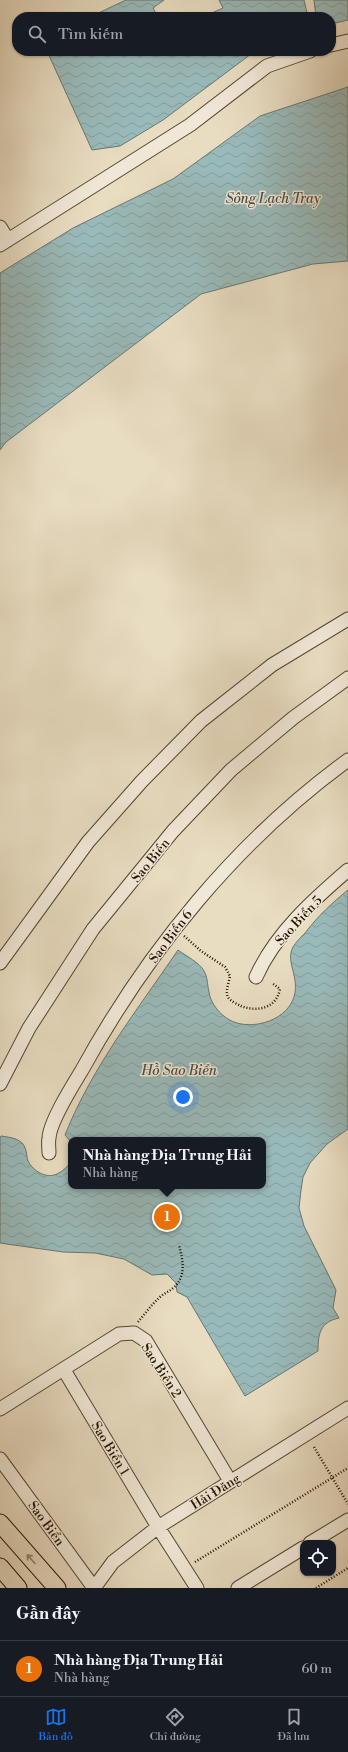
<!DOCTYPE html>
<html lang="vi">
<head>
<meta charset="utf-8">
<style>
	body { margin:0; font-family:"Libre Bodoni",serif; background:#20242c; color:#f1f3f6 }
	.controls { position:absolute; right:12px; bottom:12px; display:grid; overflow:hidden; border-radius:8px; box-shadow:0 1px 3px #0004 }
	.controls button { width:36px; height:36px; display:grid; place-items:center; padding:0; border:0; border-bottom:1px solid #363941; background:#171b24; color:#f1f3f6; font:20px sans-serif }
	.you { position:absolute; left:183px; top:1097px; width:14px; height:14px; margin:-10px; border:3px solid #fff; border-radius:50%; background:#1a73e8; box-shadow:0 0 0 6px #1a73e833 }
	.badge { display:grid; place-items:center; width:26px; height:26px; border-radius:50%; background:#1a73e8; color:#fff; font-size:13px; font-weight:700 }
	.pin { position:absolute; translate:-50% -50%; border:2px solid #fff; box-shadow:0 1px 4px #0006 }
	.popup { position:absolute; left:68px; top:1137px; width:198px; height:52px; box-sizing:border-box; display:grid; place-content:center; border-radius:8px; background:#171b24; filter:drop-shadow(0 1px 3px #0005); font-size:13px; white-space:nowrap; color:#9ea1a6 }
	.popup b { font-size:15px; color:#f1f3f6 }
	.popup::after { content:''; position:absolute; left:50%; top:100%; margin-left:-8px; border:8px solid transparent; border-top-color:#171b24 }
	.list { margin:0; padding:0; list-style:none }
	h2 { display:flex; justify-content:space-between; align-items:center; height:52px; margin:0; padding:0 16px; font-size:17px }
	h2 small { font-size:13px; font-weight:400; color:#9ea1a6 }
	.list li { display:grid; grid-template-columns:26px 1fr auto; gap:12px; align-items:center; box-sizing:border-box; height:56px; padding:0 16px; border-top:1px solid #363941 }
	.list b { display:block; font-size:15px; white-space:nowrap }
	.list p { margin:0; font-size:13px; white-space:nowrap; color:#9ea1a6 }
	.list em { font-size:13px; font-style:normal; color:#9ea1a6 }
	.icon { flex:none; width:22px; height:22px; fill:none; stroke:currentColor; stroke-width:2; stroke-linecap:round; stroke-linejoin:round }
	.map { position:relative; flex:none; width:348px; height:1588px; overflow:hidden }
	.search { position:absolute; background:#171b24; box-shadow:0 1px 3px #0004; left:12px; right:12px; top:12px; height:44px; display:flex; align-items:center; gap:10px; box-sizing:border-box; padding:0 14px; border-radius:16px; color:#9ea1a6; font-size:15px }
	.sheet { height:108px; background:#171b24 }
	nav { display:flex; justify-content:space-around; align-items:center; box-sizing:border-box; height:56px; border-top:1px solid #363941; background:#171b24; font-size:11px; color:#9ea1a6 }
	nav a { display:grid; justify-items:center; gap:2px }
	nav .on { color:#1a73e8 }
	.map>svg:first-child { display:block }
	.water { fill:url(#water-waves); stroke:#6a7770 }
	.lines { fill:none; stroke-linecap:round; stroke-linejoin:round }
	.minor-casing { stroke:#554530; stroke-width:15 }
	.major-casing { stroke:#241300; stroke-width:19 }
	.path { stroke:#241300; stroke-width:2.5; stroke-dasharray:1 2; stroke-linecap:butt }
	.minor { stroke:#f0e8d7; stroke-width:13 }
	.major { stroke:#e8dcc1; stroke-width:17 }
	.oneway { stroke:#90826a }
	.labels { text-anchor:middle; stroke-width:3; stroke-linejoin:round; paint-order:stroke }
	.street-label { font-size:13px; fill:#241300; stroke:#f0e8d7 }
	.water-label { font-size:14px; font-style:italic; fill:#4d4d41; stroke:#f0e8d7 }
</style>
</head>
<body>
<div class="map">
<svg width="348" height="1588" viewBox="0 0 348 1588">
	<defs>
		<pattern id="water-waves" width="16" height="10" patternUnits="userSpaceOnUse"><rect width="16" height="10" fill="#99baba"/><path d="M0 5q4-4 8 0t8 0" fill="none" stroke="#849f9e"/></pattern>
	</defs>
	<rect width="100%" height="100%" fill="#e8dcc1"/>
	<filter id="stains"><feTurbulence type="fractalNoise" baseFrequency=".005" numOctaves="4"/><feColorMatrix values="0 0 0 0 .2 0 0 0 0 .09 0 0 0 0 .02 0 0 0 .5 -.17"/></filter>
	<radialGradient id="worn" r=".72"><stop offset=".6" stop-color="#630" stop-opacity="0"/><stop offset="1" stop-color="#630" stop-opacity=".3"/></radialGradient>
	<path class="water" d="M 126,0 L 164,0 L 153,8 L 158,17 L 90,17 Z
		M 219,0 L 304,0 L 308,17 L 203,17 L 223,8 Z
		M 314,0 L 348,0 L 348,20 L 331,24 L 331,17 L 316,17 Z
		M 47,51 L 255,51 L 163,120 L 120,146 L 92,150 Z
		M 348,87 L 348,261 L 313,264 L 201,294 L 6,442 L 0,450 L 0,273 L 73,228 L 173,179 L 260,116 Z
		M 348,890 L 348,1129 L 327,1144 L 310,1163 L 303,1177 L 301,1190 L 299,1208 L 304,1226 L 336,1290 L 333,1308 L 339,1318 C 320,1322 318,1334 318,1351 L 245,1396 L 187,1297 L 177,1292 L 176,1283 L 167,1274 L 152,1275 L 124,1259 L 95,1253 L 63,1252 L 0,1243 L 0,1138 L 1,1136 C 8,1137 17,1138 22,1143 C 27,1148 26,1155 28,1161 C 33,1171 46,1179 57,1174 C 63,1171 68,1167 71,1161 L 71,1186 L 263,1186 L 263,1140 L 71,1140 L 71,1142 L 65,1135 C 92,1067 138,1009 178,950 C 186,956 200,963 204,971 C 208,978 207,984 209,992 C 210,1001 217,1011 225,1017 C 245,1033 286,1023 294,997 C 300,977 285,962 293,947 C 296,942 301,937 305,933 C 318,916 332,903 348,890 Z"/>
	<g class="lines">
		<defs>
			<path id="minor" d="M 331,45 L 348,41
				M 0,227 L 8,240
				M 0,245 L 190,125 L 267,66 L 310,51
				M 0,963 L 88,842 L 142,781 L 201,721 L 272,665 L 348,619
				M 256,977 C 275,934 313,900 348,870
				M 0,1084 L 29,1028 L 93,929 L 173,831 L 231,770 L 293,718 L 348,678
				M 49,1153 C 49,1148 48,1143 49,1138 C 50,1121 73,1085 82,1070 C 148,950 237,841 348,760
				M 64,1370 L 158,1527 L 197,1588
				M 0,1409 L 119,1334 L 134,1333 L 146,1341 L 230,1481
				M 0,1459 L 94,1588
				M 310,1543 L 348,1520
				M 94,1588 L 113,1562 L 158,1527 L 348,1408
				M 238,1588 L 303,1548"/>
			<path id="major" d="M 0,1523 L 57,1588
				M 0,1567 L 18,1588"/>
		</defs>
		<use href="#minor" class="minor-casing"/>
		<use href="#major" class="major-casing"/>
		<path class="path" d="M 184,936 L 201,951 L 225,967 L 230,976 C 229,982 225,992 228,997 C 230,1001 237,1004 241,1006 C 257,1012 276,1009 280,989 L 272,983
			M 138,1322 C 145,1314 151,1305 159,1298 C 163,1294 168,1292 172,1289 C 187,1277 183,1261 179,1245
			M 314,1447 L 348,1504
			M 195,1562 L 348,1468
			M 316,1588 L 348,1568"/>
		<use href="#minor" class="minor"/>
		<use href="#major" class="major"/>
	</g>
	<defs><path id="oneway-shaft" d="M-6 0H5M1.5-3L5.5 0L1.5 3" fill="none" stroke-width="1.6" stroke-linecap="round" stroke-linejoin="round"/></defs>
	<use class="oneway" href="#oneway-shaft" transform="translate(31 1559) rotate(-132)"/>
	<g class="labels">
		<g class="street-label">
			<text transform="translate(150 860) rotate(-51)" y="5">Sao Biển</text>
			<text transform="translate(298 920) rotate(-47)" y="5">Sao Biển 5</text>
			<text transform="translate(170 936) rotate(-53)" y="5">Sao Biển 6</text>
			<text transform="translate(162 1370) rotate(57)" y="5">Sao Biển 2</text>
			<text transform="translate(111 1448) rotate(59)" y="5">Sao Biển 1</text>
			<text transform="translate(215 1491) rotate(-32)" y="5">Hải Đăng</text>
			<text transform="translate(47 1523) rotate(54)" y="5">Sao Biển</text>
		</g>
		<g class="water-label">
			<text x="273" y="203">Sông Lạch Tray</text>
			<text x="179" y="1075">Hồ Sao Biển</text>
		</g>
	</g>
	<rect width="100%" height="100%" filter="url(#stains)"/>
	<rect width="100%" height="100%" fill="url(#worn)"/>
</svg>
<div class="controls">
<button><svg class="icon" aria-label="locate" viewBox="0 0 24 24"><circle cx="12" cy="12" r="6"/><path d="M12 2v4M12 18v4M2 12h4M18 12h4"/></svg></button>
</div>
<div class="you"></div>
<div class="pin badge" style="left:167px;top:1217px;background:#e8710a">1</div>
<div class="popup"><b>Nhà hàng Địa Trung Hải</b>Nhà hàng</div>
<div class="search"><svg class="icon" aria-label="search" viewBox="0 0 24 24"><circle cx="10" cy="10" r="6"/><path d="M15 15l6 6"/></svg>Tìm kiếm</div>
</div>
<section class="sheet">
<h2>Gần đây<small></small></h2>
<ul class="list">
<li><span class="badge" style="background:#e8710a">1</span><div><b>Nhà hàng Địa Trung Hải</b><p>Nhà hàng</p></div><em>60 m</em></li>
</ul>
</section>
<nav>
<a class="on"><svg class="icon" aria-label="map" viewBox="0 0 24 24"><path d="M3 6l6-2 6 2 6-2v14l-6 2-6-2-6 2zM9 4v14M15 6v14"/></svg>Bản đồ</a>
<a><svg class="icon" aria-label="directions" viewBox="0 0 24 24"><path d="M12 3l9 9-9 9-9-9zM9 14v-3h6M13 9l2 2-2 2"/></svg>Chỉ đường</a>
<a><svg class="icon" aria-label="saved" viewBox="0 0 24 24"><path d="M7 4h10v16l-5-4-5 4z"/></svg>Đã lưu</a>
</nav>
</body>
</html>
